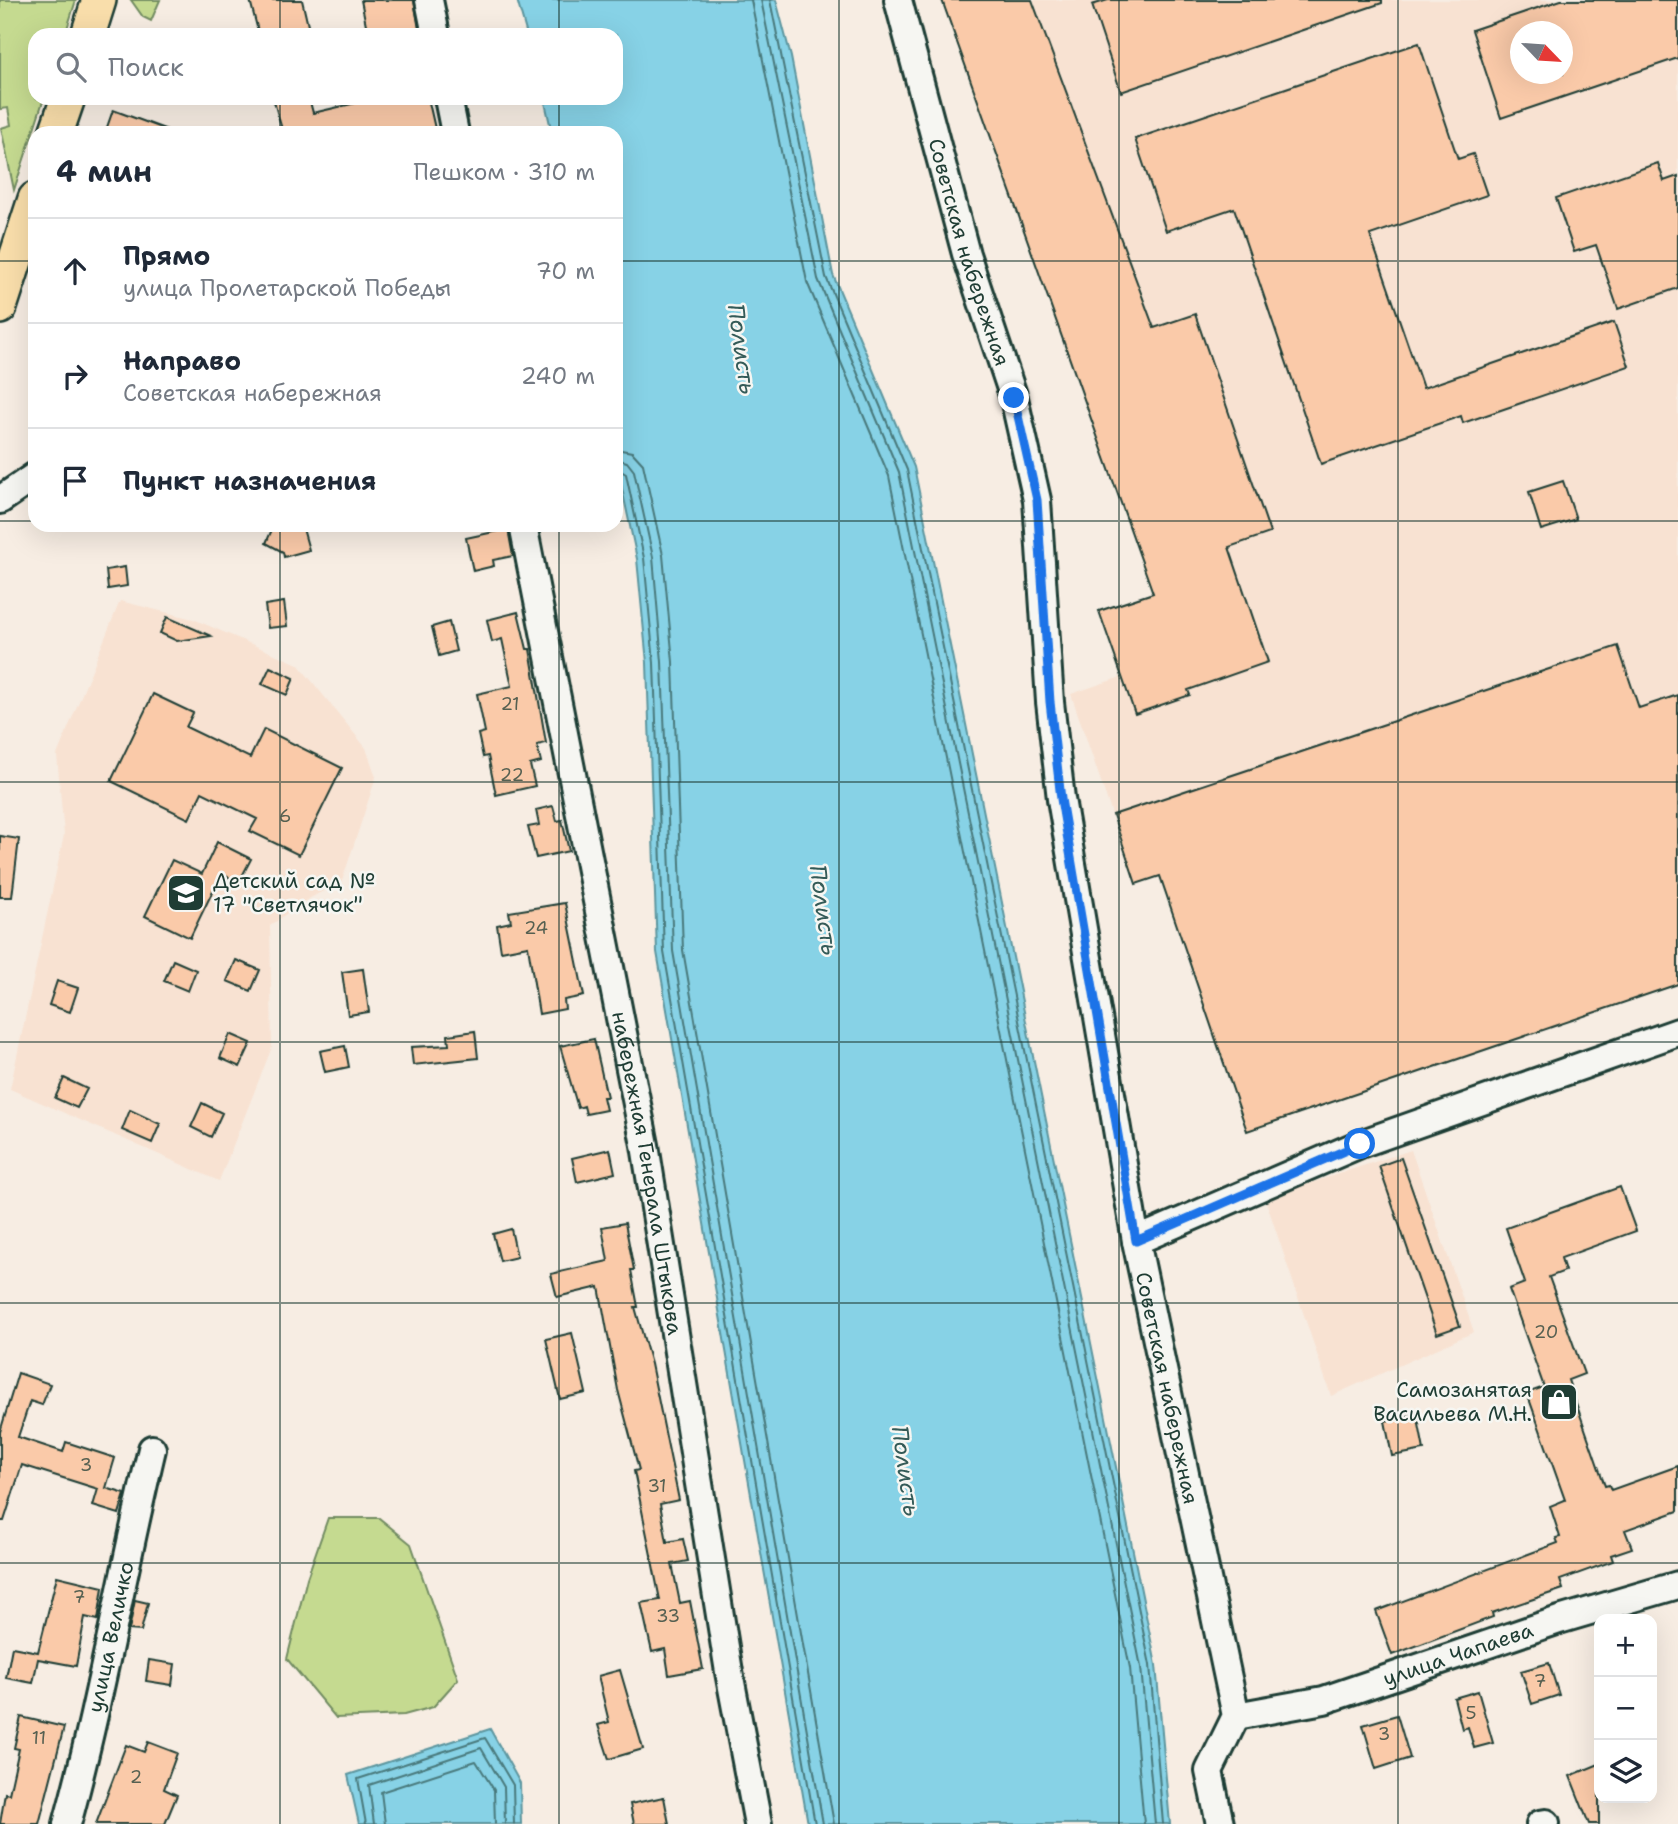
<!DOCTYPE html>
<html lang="ru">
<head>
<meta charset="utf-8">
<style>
	body { margin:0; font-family:"Shantell Sans",sans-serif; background:#f6f6f7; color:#1f2937 }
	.controls { position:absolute; right:21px; bottom:21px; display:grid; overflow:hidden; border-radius:14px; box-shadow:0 7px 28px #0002 }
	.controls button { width:63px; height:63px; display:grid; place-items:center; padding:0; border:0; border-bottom:2px solid #e0e1e3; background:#fff; color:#1f2937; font:35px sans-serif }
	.compass { position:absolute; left:1510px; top:21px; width:63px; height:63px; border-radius:50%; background:#fff; box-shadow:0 7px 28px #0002; rotate:115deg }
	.stop { position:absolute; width:21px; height:21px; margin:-16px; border:5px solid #1a73e8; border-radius:50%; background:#fff }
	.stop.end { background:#1a73e8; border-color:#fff; box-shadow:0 2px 7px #0008 }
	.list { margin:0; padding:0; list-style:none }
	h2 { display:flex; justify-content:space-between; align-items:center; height:91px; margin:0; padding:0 28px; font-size:30px }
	h2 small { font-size:23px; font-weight:400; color:#747a83 }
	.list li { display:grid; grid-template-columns:46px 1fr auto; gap:21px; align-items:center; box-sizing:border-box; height:105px; padding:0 28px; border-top:2px solid #e0e1e3 }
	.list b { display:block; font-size:26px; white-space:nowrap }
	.list p { margin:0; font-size:23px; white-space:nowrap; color:#747a83 }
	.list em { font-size:23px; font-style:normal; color:#747a83 }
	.icon { flex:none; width:38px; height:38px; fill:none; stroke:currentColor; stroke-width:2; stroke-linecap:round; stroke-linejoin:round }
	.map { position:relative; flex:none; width:1678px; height:1824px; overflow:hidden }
	.search { position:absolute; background:#fff; box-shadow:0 7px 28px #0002; left:28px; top:28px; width:595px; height:77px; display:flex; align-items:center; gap:18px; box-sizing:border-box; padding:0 24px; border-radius:21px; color:#747a83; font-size:26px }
	.panel { position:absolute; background:#fff; box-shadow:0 7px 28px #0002; left:28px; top:126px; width:595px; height:406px; border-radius:21px }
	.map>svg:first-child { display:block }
	.built { fill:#f8e2d2; fill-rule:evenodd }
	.green { fill:#c5da90; stroke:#728c62; stroke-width:2 }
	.water { fill:#87d2e6; stroke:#5d969f; stroke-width:2 }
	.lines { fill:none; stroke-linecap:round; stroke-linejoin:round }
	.shore { stroke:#49797b; stroke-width:2 }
	.building { fill:#facaa9; stroke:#1f3d34; stroke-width:2; fill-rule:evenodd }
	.minor-casing { stroke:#1f3d34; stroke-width:32 }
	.major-casing { stroke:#1f3d34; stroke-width:38 }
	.minor { stroke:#f6f6f2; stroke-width:26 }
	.major { stroke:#f9deab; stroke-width:33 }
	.route { stroke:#1a73e8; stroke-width:9 }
	.grid { fill:none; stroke:#1f3d34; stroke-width:2; stroke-opacity:0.55 }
	.labels { text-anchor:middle; stroke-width:5; stroke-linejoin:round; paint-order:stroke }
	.number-label { font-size:18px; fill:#566051 }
	.street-label { font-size:21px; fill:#1f3d34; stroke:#f6f6f2 }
	.poi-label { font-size:21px; fill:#1f3d34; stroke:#f6f6f2; text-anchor:start }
	.water-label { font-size:23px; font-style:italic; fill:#345b58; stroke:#f6f6f2 }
</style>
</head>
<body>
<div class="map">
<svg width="1678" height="1824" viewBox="0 0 1678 1824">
	<rect width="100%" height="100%" fill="#f7ede3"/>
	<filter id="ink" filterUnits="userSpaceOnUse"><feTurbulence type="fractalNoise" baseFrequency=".0143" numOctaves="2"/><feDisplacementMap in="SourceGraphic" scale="14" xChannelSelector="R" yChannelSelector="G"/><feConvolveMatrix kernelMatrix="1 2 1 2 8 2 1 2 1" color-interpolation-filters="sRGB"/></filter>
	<g filter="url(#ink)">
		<path class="built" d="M 942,0 L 1678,0 L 1678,984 L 1247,1131 L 1160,876 L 1136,884 L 1071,694 L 1121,677 L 1099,611 L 1153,592 ZM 1520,32 L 1562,32 L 1562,74 L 1520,74 Z
			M 120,601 L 193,619 L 298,664 L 366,748 L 376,777 L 342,881 L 299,904 L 270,926 L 272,1047 L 219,1181 L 10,1089 L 64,835 L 57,755 Z
			M 1411,1150 L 1474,1332 L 1331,1396 L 1265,1198 Z"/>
		<path class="green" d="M 0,0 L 76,0 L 65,35 L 35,35 L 35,98 L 44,98 L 14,190 L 1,128 L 11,125 L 8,108 L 0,109 Z
			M 131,0 L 160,0 L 151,21 L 143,17 Z
			M 328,1518 L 379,1518 L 411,1544 L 458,1679 L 433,1707 L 404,1715 L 336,1718 L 287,1659 L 307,1578 Z"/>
		<path class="water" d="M 517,0 L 776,0 L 791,57 L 833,275 L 914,467 L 1156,1665 L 1170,1824 L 808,1824 L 657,952 L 647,663 L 637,559 L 616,460 L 616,133 L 552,133 L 544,98 L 616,98 L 616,35 L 527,35 Z
			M 490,1729 L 520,1783 L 521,1824 L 359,1824 L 348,1775 Z"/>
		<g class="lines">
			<path class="shore" d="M 751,0 L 807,282 L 889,476 L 1130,1668 L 1144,1824
				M 761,0 L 818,279 L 899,472 L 1141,1667 L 1155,1824
				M 770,0 L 826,277 L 907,470 L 1150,1665 L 1163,1824
				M 616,449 L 632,452 L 643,464 L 663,555 L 673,662 L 683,950 L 834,1824
				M 616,459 L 627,462 L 634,471 L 653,557 L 662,662 L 673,951 L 823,1824
				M 616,468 L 626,474 L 644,558 L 654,663 L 664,952 L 815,1824
				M 366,1824 L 358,1779 L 485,1738 L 513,1785 L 514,1824
				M 374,1824 L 369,1785 L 481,1748 L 504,1787 L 505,1824
				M 385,1824 L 381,1792 L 476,1761 L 494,1790 L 495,1824"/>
		</g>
		<path class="building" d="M 250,0 L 302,0 L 309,30 L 290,35 L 259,35 Z
			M 361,0 L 414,0 L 420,35 L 368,35 Z
			M 942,0 L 1032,0 L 1154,328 L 1195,314 L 1270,533 L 1229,547 L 1268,662 L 1188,690 L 1190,695 L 1135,714 L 1099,611 L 1153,593 Z
			M 1108,0 L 1382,0 L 1382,3 L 1121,92 L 1092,5 Z
			M 1561,0 L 1678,0 L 1678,58 L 1501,118 L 1472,30 ZM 1521,32 L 1563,32 L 1563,74 L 1521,74 Z
			M 1419,43 L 1458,159 L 1473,154 L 1487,195 L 1370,235 L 1423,388 L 1614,322 L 1629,366 L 1463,423 L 1461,416 L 1321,464 L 1234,208 L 1166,231 L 1135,139 Z
			M 273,98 L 309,98 L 313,113 L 377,98 L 428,98 L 436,133 L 283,133 Z
			M 113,110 L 170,131 L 170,133 L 105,133 Z
			M 1658,163 L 1664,181 L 1678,176 L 1678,288 L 1618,309 L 1596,245 L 1574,252 L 1556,198 Z
			M 1563,481 L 1576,519 L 1541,530 L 1529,492 Z
			M 274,525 L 302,525 L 309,550 L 284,557 L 283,552 L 266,543 Z
			M 508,529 L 513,556 L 493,560 L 494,566 L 473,571 L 466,538 Z
			M 125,567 L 127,586 L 108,589 L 106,570 Z
			M 284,602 L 287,626 L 268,628 L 265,605 Z
			M 518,612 L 527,649 L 530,649 L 546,743 L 537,745 L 541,762 L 530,765 L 535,786 L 496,795 L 488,756 L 483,757 L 478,734 L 485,732 L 477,694 L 512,686 L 502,639 L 492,642 L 487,620 Z
			M 167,617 L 211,636 L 177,641 L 160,633 Z
			M 449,622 L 456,651 L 439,656 L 432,627 Z
			M 1618,646 L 1639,708 L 1678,695 L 1678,984 L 1247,1131 L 1160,876 L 1136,884 L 1113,815 Z
			M 270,667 L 294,678 L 287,695 L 262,684 Z
			M 153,694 L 193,713 L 186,727 L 250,758 L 264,729 L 342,768 L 299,855 L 250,831 L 257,819 L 202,792 L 189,819 L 111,781 Z
			M 553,806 L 557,821 L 562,820 L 569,851 L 536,858 L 528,827 L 539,825 L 536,810 Z
			M 0,836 L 19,839 L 12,897 L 0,897 Z
			M 217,842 L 251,859 L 239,882 L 221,874 L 190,938 L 145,916 L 172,860 L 202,874 Z
			M 565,903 L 584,996 L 564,1000 L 565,1009 L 539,1014 L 528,946 L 501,951 L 497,925 L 511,922 L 509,912 Z
			M 173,960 L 196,970 L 188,991 L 164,981 Z
			M 236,960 L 260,970 L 251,991 L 227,981 Z
			M 363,969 L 369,1012 L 348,1015 L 342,972 Z
			M 57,981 L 78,988 L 70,1012 L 49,1005 Z
			M 475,1031 L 478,1058 L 413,1065 L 411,1047 L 449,1045 L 448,1035 Z
			M 230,1034 L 251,1043 L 240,1067 L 220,1058 Z
			M 594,1039 L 607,1097 L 603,1097 L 606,1110 L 586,1114 L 584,1106 L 578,1108 L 560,1046 Z
			M 345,1046 L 349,1067 L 325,1072 L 320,1051 Z
			M 64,1078 L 87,1089 L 77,1108 L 55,1098 Z
			M 202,1103 L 222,1113 L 211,1137 L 191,1127 Z
			M 130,1110 L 160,1124 L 152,1143 L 122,1130 Z
			M 610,1149 L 615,1173 L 577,1182 L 572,1158 Z
			M 1401,1158 L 1460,1326 L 1437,1334 L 1379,1166 Z
			M 1620,1187 L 1636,1231 L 1561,1258 L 1565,1271 L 1549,1277 L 1584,1374 L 1568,1380 L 1605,1486 L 1609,1485 L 1611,1490 L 1678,1466 L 1678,1511 L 1625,1530 L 1632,1548 L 1611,1555 L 1613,1561 L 1560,1580 L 1563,1589 L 1492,1613 L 1493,1617 L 1392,1655 L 1376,1611 L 1558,1543 L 1556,1538 L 1560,1537 L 1550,1506 L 1565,1500 L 1527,1393 L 1544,1387 L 1509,1289 L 1525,1283 L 1506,1228 Z
			M 625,1223 L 634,1270 L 631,1270 L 638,1307 L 635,1307 L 651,1364 L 679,1500 L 660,1504 L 667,1542 L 683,1539 L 688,1561 L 672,1564 L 680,1603 L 690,1601 L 703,1669 L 669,1675 L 665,1649 L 652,1652 L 641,1603 L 660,1600 L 634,1471 L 639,1470 L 618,1390 L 599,1287 L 557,1297 L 551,1274 L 608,1261 L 602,1227 Z
			M 511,1229 L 517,1257 L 500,1261 L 493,1234 Z
			M 572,1333 L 586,1393 L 560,1399 L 546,1339 Z
			M 18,1373 L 50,1384 L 42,1405 L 30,1401 L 18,1437 L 63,1452 L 66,1442 L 115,1458 L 106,1488 L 125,1494 L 119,1514 L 93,1506 L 98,1489 L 22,1465 L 4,1521 L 0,1521 L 0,1432 Z
			M 1417,1414 L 1424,1450 L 1392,1456 L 1385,1421 Z
			M 57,1576 L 103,1587 L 98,1620 L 85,1617 L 76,1666 L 38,1659 L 33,1683 L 6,1678 L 12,1647 L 38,1652 Z
			M 135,1600 L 148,1603 L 141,1631 L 129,1630 Z
			M 149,1660 L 175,1664 L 172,1685 L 146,1681 Z
			M 1549,1663 L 1559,1695 L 1532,1704 L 1521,1671 Z
			M 620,1670 L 643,1749 L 609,1759 L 598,1725 L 609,1722 L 598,1676 Z
			M 1478,1691 L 1493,1743 L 1474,1748 L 1468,1727 L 1462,1729 L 1454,1698 Z
			M 1397,1715 L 1410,1758 L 1376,1769 L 1363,1725 Z
			M 21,1717 L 64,1727 L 39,1824 L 0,1824 L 5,1793 L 9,1794 L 19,1749 L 14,1748 Z
			M 148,1742 L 177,1753 L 164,1789 L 177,1795 L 165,1824 L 96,1824 L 126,1745 L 144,1752 Z
			M 1599,1764 L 1599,1824 L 1589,1824 L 1570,1776 Z
			M 664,1797 L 669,1824 L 634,1824 L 630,1804 Z"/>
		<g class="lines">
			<defs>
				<g id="minor">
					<path d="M 429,0 L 436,35"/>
					<path id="s1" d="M 898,0 L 966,254 L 1014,398 L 1037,500 L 1050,702 L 1061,799 L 1136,1241 L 1236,1716 L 1209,1771 L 1220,1824"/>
					<path d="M 448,98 L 455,133"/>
					<path d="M 0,500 L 35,476"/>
					<path id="s2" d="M 523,525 L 645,1145 L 729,1672 L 758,1824"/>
					<path d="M 1136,1241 L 1360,1144 L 1678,1032"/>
					<path id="s3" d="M 1236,1716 L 1324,1700 L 1559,1620 L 1678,1585"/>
					<path id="s4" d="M 67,1824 C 101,1700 122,1574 152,1449"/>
					<path d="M 1540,1824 L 1546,1823"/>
				</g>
				<path id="major" d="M 88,35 L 99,0
					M 56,133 L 68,98
					M 0,307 L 35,199"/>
			</defs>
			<use href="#minor" class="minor-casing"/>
			<use href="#major" class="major-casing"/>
			<use href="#minor" class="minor"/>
			<use href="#major" class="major"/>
		</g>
	</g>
	<g class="lines" filter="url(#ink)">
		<path class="route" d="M 1014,398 L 1037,500 L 1050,702 L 1061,799 L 1136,1241 L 1360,1144"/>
	</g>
	<path class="grid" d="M 280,0 L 280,35M 559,0 L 559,35M 839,0 L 839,1824M 1119,0 L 1119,1824M 1398,0 L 1398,1824M 280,98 L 280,133M 559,98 L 559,133M 0,261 L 35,261M 616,261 L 1678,261M 0,521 L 35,521M 616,521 L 1678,521M 280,525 L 280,1824M 559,525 L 559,1824M 0,782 L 1678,782M 0,1042 L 1678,1042M 0,1303 L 1678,1303M 0,1563 L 1678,1563"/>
	<defs>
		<symbol id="school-square" viewBox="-11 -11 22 22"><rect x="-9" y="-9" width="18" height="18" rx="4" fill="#1f3d34" stroke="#f6f6f2"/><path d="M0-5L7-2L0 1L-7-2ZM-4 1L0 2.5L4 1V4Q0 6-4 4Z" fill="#fff"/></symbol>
		<symbol id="shop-square" viewBox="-11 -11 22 22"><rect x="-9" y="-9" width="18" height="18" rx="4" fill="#1f3d34" stroke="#f6f6f2"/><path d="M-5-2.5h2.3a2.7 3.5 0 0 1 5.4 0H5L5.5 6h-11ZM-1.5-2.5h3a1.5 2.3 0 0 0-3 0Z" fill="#fff"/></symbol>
	</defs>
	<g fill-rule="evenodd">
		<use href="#school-square" x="164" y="871" width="44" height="44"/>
		<use href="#shop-square" x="1537" y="1380" width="44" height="44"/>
	</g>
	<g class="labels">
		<g class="number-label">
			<text x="510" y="710">21</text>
			<text x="512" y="781">22</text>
			<text x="285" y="822">6</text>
			<text x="536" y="934">24</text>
			<text x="1546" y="1338">20</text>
			<text x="86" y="1471">3</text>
			<text x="657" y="1492">31</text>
			<text x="79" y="1603">7</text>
			<text x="668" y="1622">33</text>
			<text x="1540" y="1687">7</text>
			<text x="1471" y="1719">5</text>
			<text x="1384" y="1740">3</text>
			<text x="39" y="1744">11</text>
			<text x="136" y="1783">2</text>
		</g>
		<g class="street-label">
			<text dy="7" stroke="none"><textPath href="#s1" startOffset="262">Советская набережная</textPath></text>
			<text dy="7" stroke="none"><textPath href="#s2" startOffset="660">набережная Генерала Штыкова</textPath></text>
			<text dy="7" stroke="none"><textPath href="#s1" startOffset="1418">Советская набережная</textPath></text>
			<text dy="7" stroke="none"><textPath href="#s4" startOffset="192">улица Величко</textPath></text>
			<text dy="7" stroke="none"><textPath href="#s3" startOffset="231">улица Чапаева</textPath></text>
		</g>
		<g class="poi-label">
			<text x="213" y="888">Детский сад №<tspan x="213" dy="24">17 "Светлячок"</tspan></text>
			<text x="1532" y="1397" text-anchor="end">Самозанятая<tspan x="1532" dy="24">Васильева М.Н.</tspan></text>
		</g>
		<g class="water-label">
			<text transform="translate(742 349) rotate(82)" y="8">Полисть</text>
			<text transform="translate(824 910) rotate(82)" y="8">Полисть</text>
			<text transform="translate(906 1471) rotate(82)" y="8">Полисть</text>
		</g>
	</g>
</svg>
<div class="controls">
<button>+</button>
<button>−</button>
<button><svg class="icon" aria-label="layers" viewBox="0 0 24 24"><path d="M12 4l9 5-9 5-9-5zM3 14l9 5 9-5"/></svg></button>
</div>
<svg class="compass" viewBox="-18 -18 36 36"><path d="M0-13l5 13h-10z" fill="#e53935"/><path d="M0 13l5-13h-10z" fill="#747a83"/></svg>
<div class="stop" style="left:1360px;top:1144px"></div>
<div class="stop end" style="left:1014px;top:398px"></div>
<div class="search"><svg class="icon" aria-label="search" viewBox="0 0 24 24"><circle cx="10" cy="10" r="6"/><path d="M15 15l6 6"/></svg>Поиск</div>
<section class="panel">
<h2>4 мин<small>Пешком · 310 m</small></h2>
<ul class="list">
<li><svg class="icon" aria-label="ahead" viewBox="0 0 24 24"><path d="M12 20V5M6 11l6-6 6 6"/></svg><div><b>Прямо</b><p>улица Пролетарской Победы</p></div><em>70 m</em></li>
<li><svg class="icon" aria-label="right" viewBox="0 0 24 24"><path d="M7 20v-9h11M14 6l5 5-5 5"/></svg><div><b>Направо</b><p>Советская набережная</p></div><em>240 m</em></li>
<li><svg class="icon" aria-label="arrive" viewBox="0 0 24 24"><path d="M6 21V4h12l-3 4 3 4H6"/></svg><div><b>Пункт назначения</b></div></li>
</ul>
</section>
</div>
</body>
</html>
